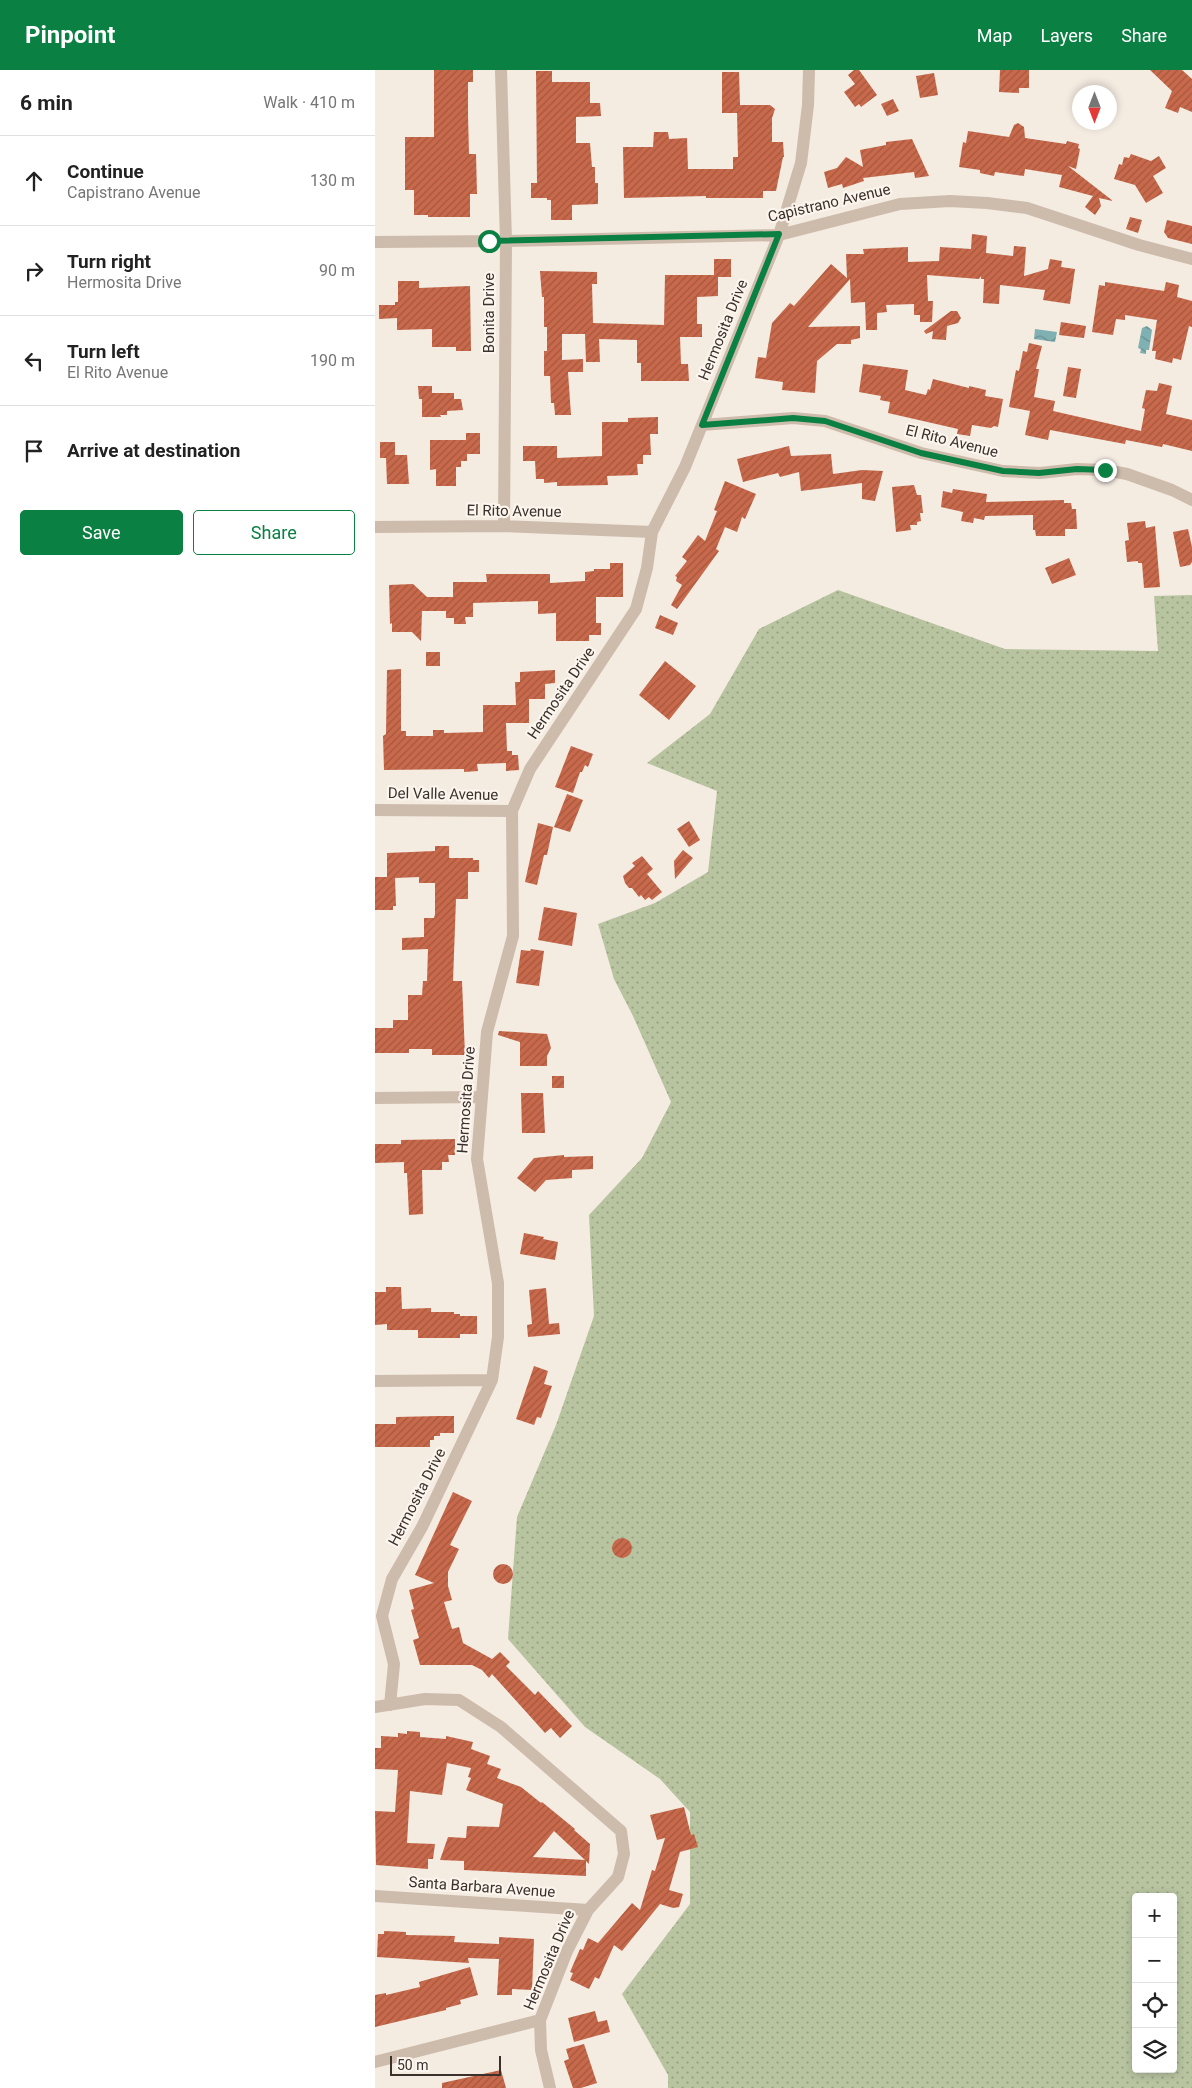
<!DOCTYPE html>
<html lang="en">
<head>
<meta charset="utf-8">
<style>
	body { margin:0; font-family:Roboto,sans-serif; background:#f2f2f2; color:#222 }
	.controls { position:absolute; right:15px; bottom:15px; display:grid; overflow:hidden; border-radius:5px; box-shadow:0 2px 8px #0003 }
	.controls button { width:45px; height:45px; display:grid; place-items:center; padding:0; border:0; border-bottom:1px solid #e0e0e0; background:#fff; color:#222; font:25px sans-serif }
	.compass { position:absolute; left:697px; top:15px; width:45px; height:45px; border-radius:50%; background:#fff; box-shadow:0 2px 8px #0003; rotate:180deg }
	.scale { position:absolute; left:15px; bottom:12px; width:111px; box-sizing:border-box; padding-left:5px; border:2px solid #3b302b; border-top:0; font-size:14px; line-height:18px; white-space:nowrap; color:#3b302b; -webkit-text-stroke:4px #fbf5ee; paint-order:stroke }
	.stop { position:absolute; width:15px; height:15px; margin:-11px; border:4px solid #0b8043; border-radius:50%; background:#fff }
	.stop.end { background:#0b8043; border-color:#fff; box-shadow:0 1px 5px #0008 }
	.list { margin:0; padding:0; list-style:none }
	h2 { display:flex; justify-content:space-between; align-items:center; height:65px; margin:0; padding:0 20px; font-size:21px }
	h2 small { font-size:16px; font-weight:400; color:#767676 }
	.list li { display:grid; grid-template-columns:32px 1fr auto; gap:15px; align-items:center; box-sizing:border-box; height:90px; padding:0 20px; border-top:1px solid #e0e0e0 }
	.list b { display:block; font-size:19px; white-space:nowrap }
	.list p { margin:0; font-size:16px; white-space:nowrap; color:#767676 }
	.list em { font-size:16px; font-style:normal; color:#767676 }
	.actions { display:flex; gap:10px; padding:15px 20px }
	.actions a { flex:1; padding:11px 0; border:1px solid #0b8043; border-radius:5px; text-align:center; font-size:18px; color:#0b8043 }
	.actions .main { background:#0b8043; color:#fff }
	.icon { flex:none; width:28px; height:28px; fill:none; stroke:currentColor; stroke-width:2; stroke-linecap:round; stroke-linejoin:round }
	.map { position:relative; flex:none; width:817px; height:2018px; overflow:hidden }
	header { display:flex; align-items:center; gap:30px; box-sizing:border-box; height:70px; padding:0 25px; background:#0b8043; color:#fff }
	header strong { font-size:24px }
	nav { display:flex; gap:28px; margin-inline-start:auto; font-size:18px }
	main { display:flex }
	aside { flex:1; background:#fff }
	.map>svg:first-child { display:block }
	.grass { fill:url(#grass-dots); fill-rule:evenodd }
	.water { fill:url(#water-waves) }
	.building { fill:url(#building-hatch); fill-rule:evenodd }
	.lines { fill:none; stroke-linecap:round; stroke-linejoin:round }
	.minor { stroke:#cdbbac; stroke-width:12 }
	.route { stroke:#0b8043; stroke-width:6 }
	.labels { text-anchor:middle; stroke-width:4.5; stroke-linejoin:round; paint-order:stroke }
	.street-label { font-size:15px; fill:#3b302b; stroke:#fbf5ee }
</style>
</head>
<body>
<header>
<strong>Pinpoint</strong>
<nav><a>Map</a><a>Layers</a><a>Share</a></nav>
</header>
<main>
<aside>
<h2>6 min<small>Walk · 410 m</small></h2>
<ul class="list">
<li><svg class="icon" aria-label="ahead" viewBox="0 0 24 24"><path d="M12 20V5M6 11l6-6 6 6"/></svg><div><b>Continue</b><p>Capistrano Avenue</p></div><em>130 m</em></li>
<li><svg class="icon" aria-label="right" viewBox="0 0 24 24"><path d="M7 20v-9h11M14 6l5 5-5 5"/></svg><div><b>Turn right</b><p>Hermosita Drive</p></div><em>90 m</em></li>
<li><svg class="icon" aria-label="left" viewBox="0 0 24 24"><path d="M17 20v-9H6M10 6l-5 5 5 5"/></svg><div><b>Turn left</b><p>El Rito Avenue</p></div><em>190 m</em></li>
<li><svg class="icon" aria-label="arrive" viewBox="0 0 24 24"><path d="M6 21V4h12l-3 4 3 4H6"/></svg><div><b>Arrive at destination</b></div></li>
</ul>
<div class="actions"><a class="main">Save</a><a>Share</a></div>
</aside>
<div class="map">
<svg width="817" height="2018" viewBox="0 0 817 2018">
	<defs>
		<pattern id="grass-dots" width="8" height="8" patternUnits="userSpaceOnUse" patternTransform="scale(1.25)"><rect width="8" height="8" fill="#b8c4a0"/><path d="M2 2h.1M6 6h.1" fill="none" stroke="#97a083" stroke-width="1.8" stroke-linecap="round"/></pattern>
		<pattern id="water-waves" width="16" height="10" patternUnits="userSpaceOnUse" patternTransform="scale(1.25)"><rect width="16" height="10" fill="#7fb0b2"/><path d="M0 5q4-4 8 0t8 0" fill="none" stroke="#699091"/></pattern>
		<pattern id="building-hatch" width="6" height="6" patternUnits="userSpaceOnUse" patternTransform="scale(1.25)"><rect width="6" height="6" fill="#c8694b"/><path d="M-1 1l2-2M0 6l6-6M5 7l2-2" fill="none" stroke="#a4573f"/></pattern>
	</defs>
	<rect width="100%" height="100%" fill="#f4ebe1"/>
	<path class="grass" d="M 463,520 L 630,579 L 783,581 L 779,526 L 817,525 L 817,2018 L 293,2018 L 293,2005 L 247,1924 L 315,1834 L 315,1742 L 285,1709 L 210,1657 L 133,1569 L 142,1447 L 181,1355 L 219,1246 L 214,1145 L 267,1088 L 296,1032 L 258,946 L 239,909 L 223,854 L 280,833 L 333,802 L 342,721 L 272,693 L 335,644 L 384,559 ZM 761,1827 L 798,1827 L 798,1999 L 761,1999 Z"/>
	<path class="water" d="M 772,256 L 777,260 L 774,280 L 771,280 L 771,284 L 765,283 L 766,279 L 763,278 L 767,258 Z
		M 660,259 L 682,262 L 680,272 L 659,269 Z"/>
	<path class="building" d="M 59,0 L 98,0 L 98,12 L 93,12 L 93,45 L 94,84 L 101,84 L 102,124 L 95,124 L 95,147 L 53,147 L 53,145 L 39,145 L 39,120 L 30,120 L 30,67 L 59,67 Z
		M 479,0 L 484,0 L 502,25 L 486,37 L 484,34 L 480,37 L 469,22 L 480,14 L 473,5 Z
		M 625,0 L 654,0 L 654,18 L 644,18 L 644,23 L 624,22 Z
		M 775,0 L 807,0 L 817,9 L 817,42 L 805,37 L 803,43 L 790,38 L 797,21 Z
		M 161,1 L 177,1 L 177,12 L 215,12 L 215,33 L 225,33 L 226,46 L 201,47 L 201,73 L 215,73 L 217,97 L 220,97 L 220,113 L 223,113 L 223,134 L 197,135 L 197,150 L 176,150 L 176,130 L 172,130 L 172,128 L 156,128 L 156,113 L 162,113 Z
		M 347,2 L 364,2 L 365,35 L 395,35 L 400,39 L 397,48 L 397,72 L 408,72 L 409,87 L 408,87 L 401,121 L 388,121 L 388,128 L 331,128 L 331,126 L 249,128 L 248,77 L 278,77 L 279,62 L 293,62 L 294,69 L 312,68 L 313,99 L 358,99 L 358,87 L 363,87 L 362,43 L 347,43 Z
		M 559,3 L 563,25 L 545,28 L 541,6 Z
		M 518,29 L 524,41 L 512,46 L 506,34 Z
		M 643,53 L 649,57 L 650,68 L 691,74 L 692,71 L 704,74 L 703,78 L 705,79 L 701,99 L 693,96 L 738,131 L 724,128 L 726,136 L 720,145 L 710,137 L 718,126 L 684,117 L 687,105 L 650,99 L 649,106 L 620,102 L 619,106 L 605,103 L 605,100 L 584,97 L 588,72 L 591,73 L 593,61 L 634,67 L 639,55 Z
		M 537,69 L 554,106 L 540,108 L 539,102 L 488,108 L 489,111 L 468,118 L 467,114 L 453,118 L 449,102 L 462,98 L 471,87 L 488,97 L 485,80 L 511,75 L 511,72 Z
		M 756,84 L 776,91 L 784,86 L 791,98 L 778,106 L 788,123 L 771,133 L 760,115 L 739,109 L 744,94 L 747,95 L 749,87 L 754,88 Z
		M 755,147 L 767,150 L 763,163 L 751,159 Z
		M 792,150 L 817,156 L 817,174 L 793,168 L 789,162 Z
		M 597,164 L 612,166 L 611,183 L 638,186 L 639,176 L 651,177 L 649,206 L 673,199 L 675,189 L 687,191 L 686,197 L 700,199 L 695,234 L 668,230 L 670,220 L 625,215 L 624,234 L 608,233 L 609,209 L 606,209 L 606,206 L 604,209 L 552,205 L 553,231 L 558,231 L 557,252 L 545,252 L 545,245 L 539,245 L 539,234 L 511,235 L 512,242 L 502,243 L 502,260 L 491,260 L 490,232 L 476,233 L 475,209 L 433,257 L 485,256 L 485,268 L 476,270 L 476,274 L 462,274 L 442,291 L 440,323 L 407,320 L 408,312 L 380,308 L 383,287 L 391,288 L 397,253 L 415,233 L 419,236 L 456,194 L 472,208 L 471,184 L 489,184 L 488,179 L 533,177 L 533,192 L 564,191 L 565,177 L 596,179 Z
		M 339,189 L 356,189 L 356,207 L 343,207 L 343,226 L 322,227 L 322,254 L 327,254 L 327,267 L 305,267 L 306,294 L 313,294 L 314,311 L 266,311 L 266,293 L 262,293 L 262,270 L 224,269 L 225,292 L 211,292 L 210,264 L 187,264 L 187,290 L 208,289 L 208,302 L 193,302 L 196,345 L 180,345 L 179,333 L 176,333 L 175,306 L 169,306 L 169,281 L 172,281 L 172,257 L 169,257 L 169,227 L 167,227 L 165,201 L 222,202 L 222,214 L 217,214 L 218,253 L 289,255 L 290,205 L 339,205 Z
		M 23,211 L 44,211 L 44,218 L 95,216 L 96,281 L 81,281 L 81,277 L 57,277 L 57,259 L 22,260 L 22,248 L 4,249 L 4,235 L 20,235 L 20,232 L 23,232 Z
		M 730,212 L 789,221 L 791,212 L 804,215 L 802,227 L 817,231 L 817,257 L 814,256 L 806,290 L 798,288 L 797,293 L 780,289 L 781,281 L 777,281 L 782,250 L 750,245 L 750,250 L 741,249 L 738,265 L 717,262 L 724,215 L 730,216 Z
		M 576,241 L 582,241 L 586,248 L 583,253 L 572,256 L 571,270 L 557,269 L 558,261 L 551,264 L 549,261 Z
		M 686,252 L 711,256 L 709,268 L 684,265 Z
		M 654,273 L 667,276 L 661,299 L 664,299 L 659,327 L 680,331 L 678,341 L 766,361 L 770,339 L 767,338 L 771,320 L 782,321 L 784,313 L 797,316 L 791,344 L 817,350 L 817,381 L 788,374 L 787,377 L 751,370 L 750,374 L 675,360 L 673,370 L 650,365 L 655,341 L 634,337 L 641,300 L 644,301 L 648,281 L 652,282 Z
		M 488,294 L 533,300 L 530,320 L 551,325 L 553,319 L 555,320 L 558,309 L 594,318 L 594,316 L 611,320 L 610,326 L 628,329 L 623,357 L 619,356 L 616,358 L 597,355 L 595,366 L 582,364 L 583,359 L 513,343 L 515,332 L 505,330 L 506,326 L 484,322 Z
		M 693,297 L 706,299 L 701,328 L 688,326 Z
		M 43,316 L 57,316 L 57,323 L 79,323 L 79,329 L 86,329 L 88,340 L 72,341 L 72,345 L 65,345 L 66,347 L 47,347 L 47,329 L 44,329 Z
		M 283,347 L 283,364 L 275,364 L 276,385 L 268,385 L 268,394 L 262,394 L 263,405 L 232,406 L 233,415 L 182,416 L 182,412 L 169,413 L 169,409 L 161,409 L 160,391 L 148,391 L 148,376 L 182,376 L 182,388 L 227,386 L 227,352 L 253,352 L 253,348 Z
		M 91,363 L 105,363 L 105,384 L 92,384 L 92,391 L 86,391 L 86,397 L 81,397 L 81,416 L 61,416 L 61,399 L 55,400 L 55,370 L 91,370 Z
		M 5,372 L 20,372 L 20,385 L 32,385 L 34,414 L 12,414 L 11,388 L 5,388 Z
		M 414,376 L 416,386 L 456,384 L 458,404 L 487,400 L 508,401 L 500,431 L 487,429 L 487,413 L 426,421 L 424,402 L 405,407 L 403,403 L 368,412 L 362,389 Z
		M 350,411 L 381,424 L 370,449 L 367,447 L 362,462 L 350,457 L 341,479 L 344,481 L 302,539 L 296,535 L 307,515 L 301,511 L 302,507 L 300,506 L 312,491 L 307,487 L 323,465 L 330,471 L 342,441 L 339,440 Z
		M 539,415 L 542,425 L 546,425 L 548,443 L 545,443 L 546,451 L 542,452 L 542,455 L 535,455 L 536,460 L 521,462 L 517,417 Z
		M 578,419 L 612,424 L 611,432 L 689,430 L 689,433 L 696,433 L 697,439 L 701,439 L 702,459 L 690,459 L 690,466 L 661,466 L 660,460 L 658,460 L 658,445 L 610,446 L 609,450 L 599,448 L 598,453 L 586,451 L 588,442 L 566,437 L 568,421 L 577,423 Z
		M 770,451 L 771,458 L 780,456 L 785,517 L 769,518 L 767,493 L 763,493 L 763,491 L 752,492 L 750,471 L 754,470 L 752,453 Z
		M 813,459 L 817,477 L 817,492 L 815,495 L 805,497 L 798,462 Z
		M 694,488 L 701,505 L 677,514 L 670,498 Z
		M 235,493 L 248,493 L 248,527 L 221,527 L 221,553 L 226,553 L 226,565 L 214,565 L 214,571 L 181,571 L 181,543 L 163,544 L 163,531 L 98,533 L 98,547 L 90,547 L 91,554 L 79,554 L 79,548 L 71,548 L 71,541 L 47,541 L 46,571 L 37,562 L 17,562 L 17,553 L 15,554 L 14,515 L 38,514 L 52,527 L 78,527 L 78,512 L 112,512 L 111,504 L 175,504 L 175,513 L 210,511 L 210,502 L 219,501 L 219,499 L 235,499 Z
		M 285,545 L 303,553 L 298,565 L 280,558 Z
		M 51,582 L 65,582 L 65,596 L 51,596 Z
		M 290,591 L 321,616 L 294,650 L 264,625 Z
		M 26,599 L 26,661 L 31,661 L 31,666 L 58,666 L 58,660 L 69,660 L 69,663 L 108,662 L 108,635 L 141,635 L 140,612 L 145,612 L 145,602 L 180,600 L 180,613 L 170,614 L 170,629 L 154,629 L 154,653 L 131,653 L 132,681 L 137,681 L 137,685 L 143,685 L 144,700 L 131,701 L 131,693 L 102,694 L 103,701 L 89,702 L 89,699 L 9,700 L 8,666 L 11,664 L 12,600 Z
		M 196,676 L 218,684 L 213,697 L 210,695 L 207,702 L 205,702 L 198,723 L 180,717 Z
		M 192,724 L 208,730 L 195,762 L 179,757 Z
		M 314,751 L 325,770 L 314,777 L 302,759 Z
		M 163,753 L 178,757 L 172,785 L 169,785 L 162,815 L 150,812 Z
		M 60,776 L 74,776 L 74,788 L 98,788 L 98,790 L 104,790 L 104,802 L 93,802 L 93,829 L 81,829 L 78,911 L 87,911 L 90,985 L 57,985 L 57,979 L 34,979 L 34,983 L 0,983 L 0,958 L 18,958 L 18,950 L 33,950 L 33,925 L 47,925 L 48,911 L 52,911 L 53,879 L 27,880 L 27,868 L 49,867 L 49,848 L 59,848 L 60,844 L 60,813 L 44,813 L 44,807 L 20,808 L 21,836 L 18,836 L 18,840 L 0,840 L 0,807 L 12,807 L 12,783 L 60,781 Z
		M 308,780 L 318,788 L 300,809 L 299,791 Z
		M 267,786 L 278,799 L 272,804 L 287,822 L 277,830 L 274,827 L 270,830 L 266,825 L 264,827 L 257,818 L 254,818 L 250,813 L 248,806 L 260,796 L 257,793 Z
		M 169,837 L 202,843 L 197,876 L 163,870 Z
		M 156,879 L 169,881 L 164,916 L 141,913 L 146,880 L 155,881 Z
		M 124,961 L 172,964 L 176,978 L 172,986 L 172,996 L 145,996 L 145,972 L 123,965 Z
		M 177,1006 L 189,1006 L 189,1018 L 177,1018 Z
		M 146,1023 L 168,1023 L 170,1063 L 147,1063 Z
		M 80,1069 L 80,1085 L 73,1085 L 74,1092 L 67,1092 L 67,1100 L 47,1100 L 48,1144 L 34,1145 L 32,1103 L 29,1103 L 29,1092 L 0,1093 L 0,1074 L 26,1074 L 26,1070 Z
		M 189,1085 L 189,1087 L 218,1086 L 218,1099 L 197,1100 L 197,1108 L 171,1110 L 160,1122 L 142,1108 L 159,1088 Z
		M 149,1163 L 169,1167 L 168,1169 L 183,1172 L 180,1190 L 145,1184 Z
		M 11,1217 L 26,1217 L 27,1239 L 56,1238 L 56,1242 L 79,1242 L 79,1244 L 85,1244 L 85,1246 L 102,1246 L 102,1264 L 85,1264 L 85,1268 L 43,1268 L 43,1260 L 12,1260 L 12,1254 L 0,1255 L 0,1222 L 11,1222 Z
		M 171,1218 L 174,1254 L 184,1253 L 185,1264 L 153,1267 L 152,1255 L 157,1254 L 154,1220 Z
		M 159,1296 L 173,1301 L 169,1314 L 177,1316 L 166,1348 L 162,1347 L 159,1355 L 141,1349 Z
		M 64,1346 L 79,1346 L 79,1363 L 65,1363 L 65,1366 L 59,1366 L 59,1370 L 55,1370 L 55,1377 L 0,1377 L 0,1354 L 21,1354 L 21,1347 Z
		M 78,1422 L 97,1431 L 75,1475 L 84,1479 L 73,1502 L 73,1516 L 77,1530 L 69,1532 L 77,1559 L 84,1557 L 88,1573 L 117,1589 L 125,1582 L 135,1592 L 131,1596 L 160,1625 L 163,1621 L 197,1656 L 185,1668 L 176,1658 L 170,1663 L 117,1604 L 114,1608 L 107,1600 L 97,1595 L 45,1595 L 38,1570 L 44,1568 L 36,1540 L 39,1539 L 34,1520 L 59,1513 L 40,1505 Z
		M237 1478a10 10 0 1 1 20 0a10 10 0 1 1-20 0Z
		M118 1504a10 10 0 1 1 20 0a10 10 0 1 1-20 0Z
		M 32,1661 L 45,1662 L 45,1667 L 71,1669 L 71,1666 L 98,1672 L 96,1679 L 115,1686 L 112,1694 L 126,1699 L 122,1708 L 146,1717 L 166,1733 L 167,1732 L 200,1759 L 199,1760 L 215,1774 L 214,1794 L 211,1791 L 211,1806 L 89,1800 L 89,1791 L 65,1790 L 73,1767 L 91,1768 L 92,1756 L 124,1757 L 128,1734 L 91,1720 L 96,1708 L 93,1707 L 96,1698 L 72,1693 L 67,1725 L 35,1721 L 32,1773 L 60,1774 L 58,1789 L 53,1789 L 53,1799 L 1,1795 L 0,1741 L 20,1742 L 23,1700 L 0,1699 L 0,1678 L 6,1678 L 6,1666 L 23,1667 L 23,1663 L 32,1664 ZM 179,1761 L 210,1790 L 158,1787 Z
		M 309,1737 L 316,1765 L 319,1764 L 323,1777 L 305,1782 L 294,1820 L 308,1824 L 304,1837 L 298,1838 L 285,1834 L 247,1881 L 239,1875 L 224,1909 L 220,1907 L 214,1919 L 195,1910 L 198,1903 L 195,1902 L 205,1879 L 208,1880 L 213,1868 L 223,1873 L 257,1833 L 265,1840 L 277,1800 L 280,1801 L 290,1768 L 282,1770 L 275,1745 Z
		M 9,1861 L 31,1862 L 31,1865 L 80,1866 L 79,1872 L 124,1874 L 124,1867 L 159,1869 L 157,1920 L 137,1919 L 137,1925 L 122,1925 L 124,1889 L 93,1888 L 94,1893 L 2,1887 L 3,1864 L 9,1864 Z
		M 95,1897 L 103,1925 L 85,1930 L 86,1934 L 71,1938 L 71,1940 L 0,1957 L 0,1925 L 11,1923 L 11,1925 L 45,1917 L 44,1912 Z
		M 220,1941 L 223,1952 L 232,1950 L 235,1962 L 199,1972 L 193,1948 Z
		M 209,1974 L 222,2013 L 206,2018 L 198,2018 L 189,1991 L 194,1989 L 191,1979 Z
		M 126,2000 L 131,2018 L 67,2018 L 67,2013 Z"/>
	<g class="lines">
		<path class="minor" d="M 126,0 L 131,171 L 129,456
			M 0,172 L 131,171 L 404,165 L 525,134 L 575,131 L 612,133 L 652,138 L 764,175 L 817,189
			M 327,355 L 418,348 L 450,351 L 546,383 L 628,401 L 665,403 L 702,399 L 730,400 L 752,404 L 797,420 L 817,430
			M 0,457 L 129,456 L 277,462
			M 0,740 L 137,741
			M 0,1028 L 107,1027
			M 0,1311 L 117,1310
			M 15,1635 L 19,1594 L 7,1546 L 17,1509 L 47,1457 L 117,1310 L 123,1267 L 123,1213 L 102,1089 L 112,962 L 138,866 L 137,741 L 155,699 L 261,539 L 272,498 L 277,462 L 310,397 L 404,165 L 426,93 L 433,35 L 434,0
			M 0,1637 L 50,1629 L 84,1630 L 126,1657 L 246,1761 L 249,1784 L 243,1807 L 213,1840 L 192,1881 L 165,1950 L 166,1980 L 175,2018
			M 0,1826 L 213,1840
			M 0,1992 L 165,1950"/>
	</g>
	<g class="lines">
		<path class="route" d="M 114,171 L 404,164 L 327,355 L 418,348 L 450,351 L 546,383 L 628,401 L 664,403 L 702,399 L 730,400"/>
	</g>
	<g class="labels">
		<g class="street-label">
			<text transform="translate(454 133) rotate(-13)" y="5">Capistrano Avenue</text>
			<text transform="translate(114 243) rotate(-90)" y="5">Bonita Drive</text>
			<text transform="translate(348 260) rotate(-68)" y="5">Hermosita Drive</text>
			<text transform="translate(577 371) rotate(14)" y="5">El Rito Avenue</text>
			<text transform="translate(139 441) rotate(1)" y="5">El Rito Avenue</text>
			<text transform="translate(186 623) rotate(-56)" y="5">Hermosita Drive</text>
			<text transform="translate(68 724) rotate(1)" y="5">Del Valle Avenue</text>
			<text transform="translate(91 1030) rotate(-86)" y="5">Hermosita Drive</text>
			<text transform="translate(42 1427) rotate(-63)" y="5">Hermosita Drive</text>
			<text transform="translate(107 1817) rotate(4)" y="5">Santa Barbara Avenue</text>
			<text transform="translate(174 1890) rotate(-67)" y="5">Hermosita Drive</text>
		</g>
	</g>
</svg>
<div class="controls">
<button>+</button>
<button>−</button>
<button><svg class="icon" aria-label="locate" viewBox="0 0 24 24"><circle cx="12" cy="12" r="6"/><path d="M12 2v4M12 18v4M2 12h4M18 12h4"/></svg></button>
<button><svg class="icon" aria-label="layers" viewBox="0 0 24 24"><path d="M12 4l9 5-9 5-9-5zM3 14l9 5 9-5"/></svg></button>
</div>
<svg class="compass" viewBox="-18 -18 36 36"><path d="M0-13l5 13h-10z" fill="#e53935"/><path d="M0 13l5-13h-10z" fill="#767676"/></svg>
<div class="scale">50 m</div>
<div class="stop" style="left:114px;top:171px"></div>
<div class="stop end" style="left:730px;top:400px"></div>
</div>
</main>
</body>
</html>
